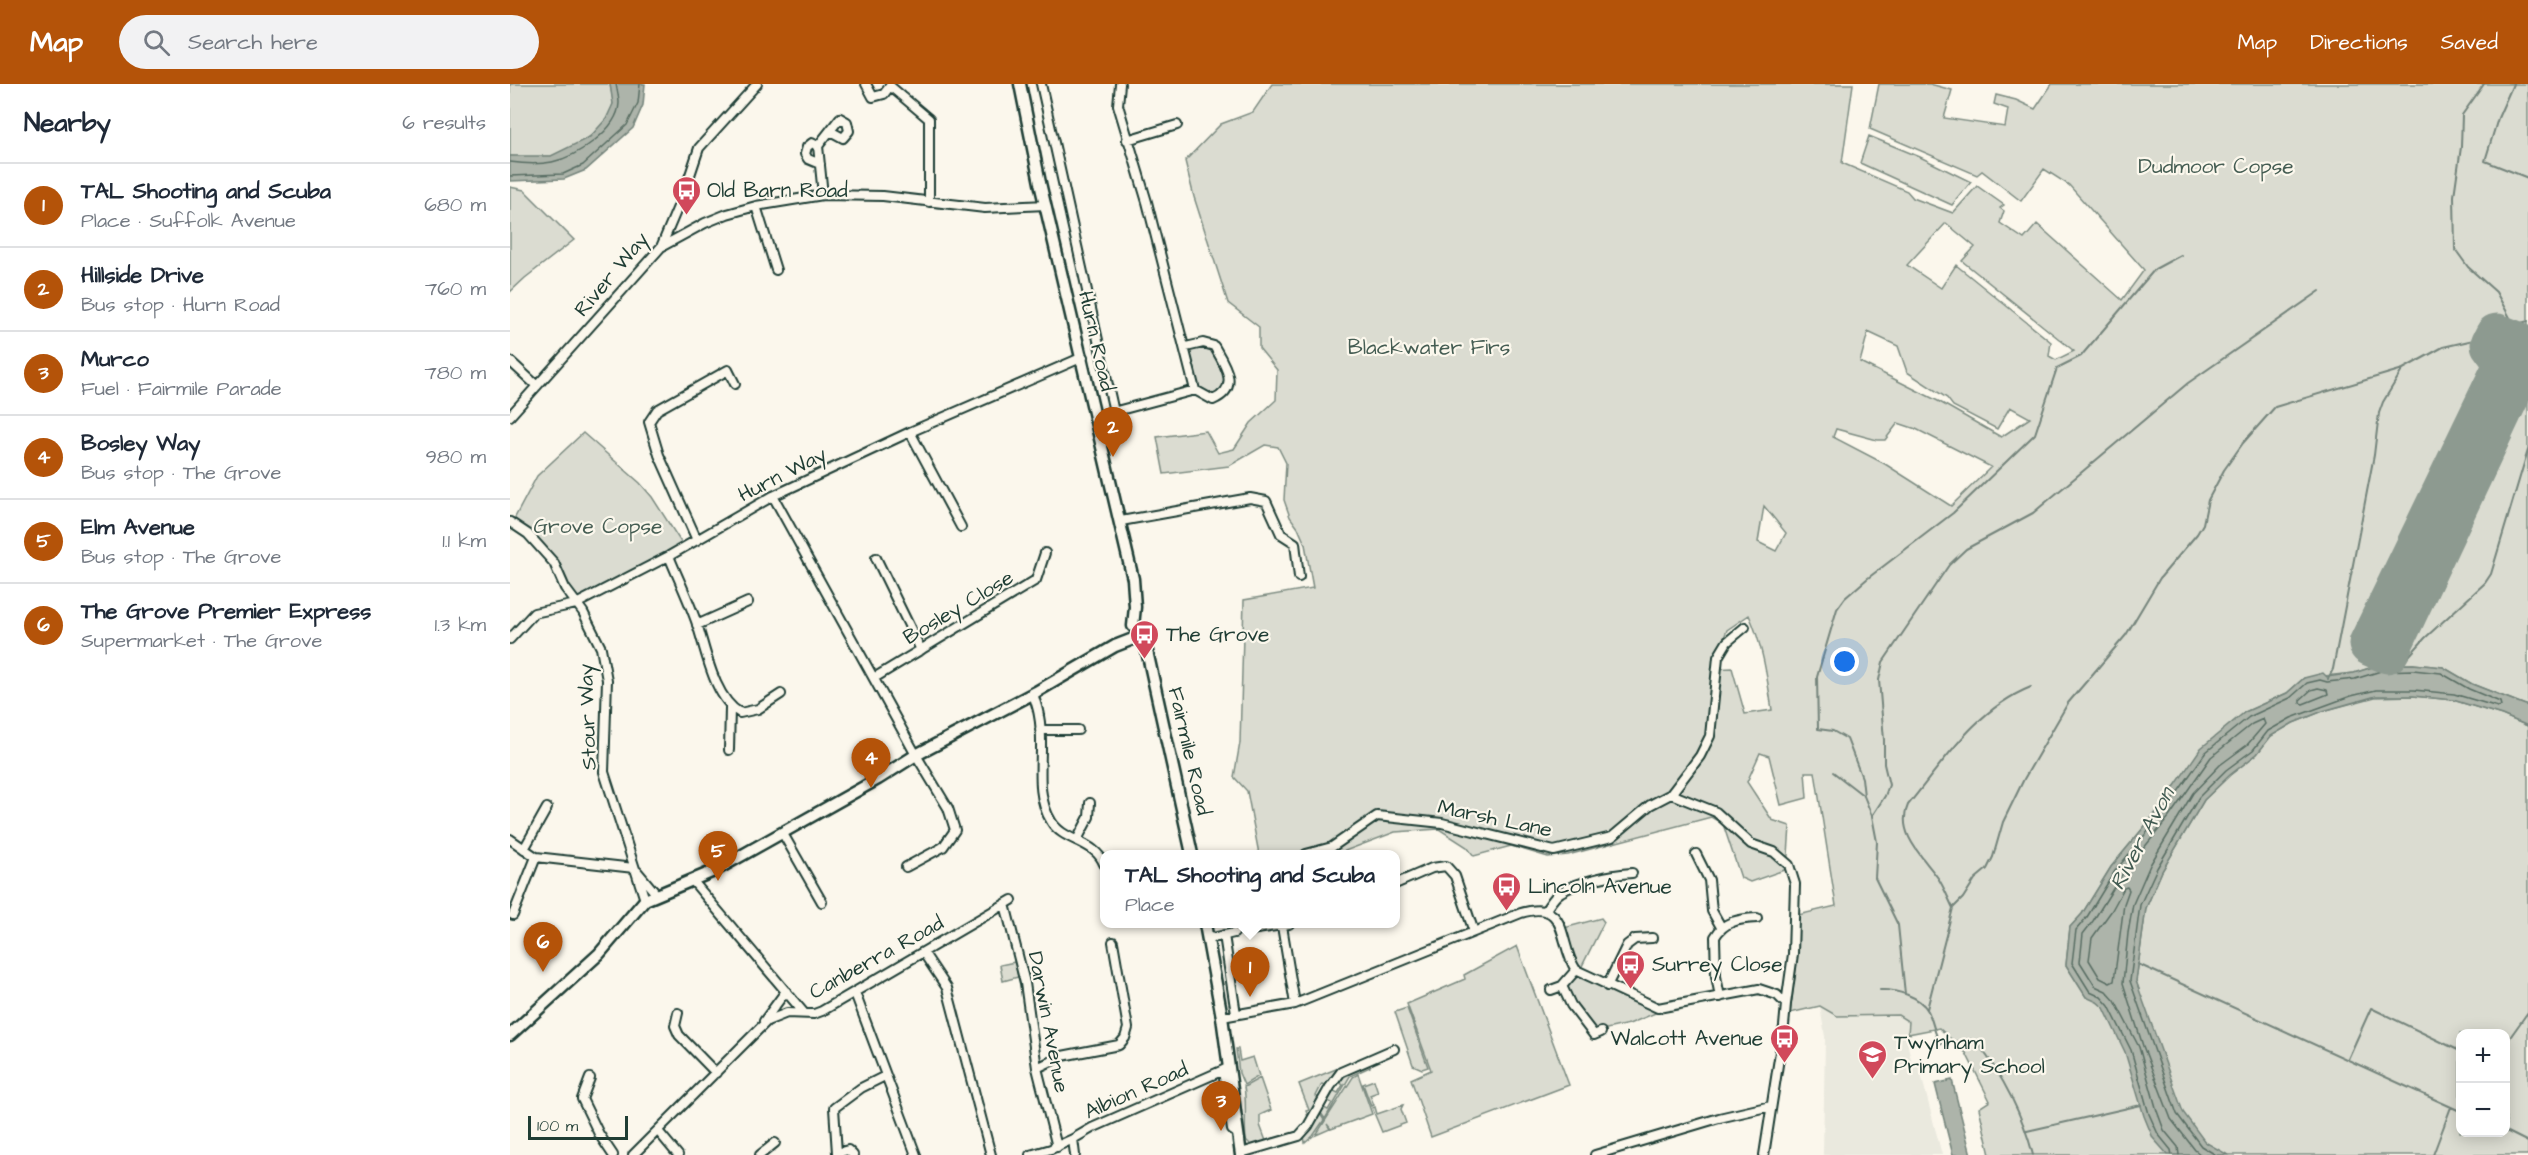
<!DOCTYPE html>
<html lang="en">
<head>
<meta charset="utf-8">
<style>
	body { margin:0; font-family:"Architects Daughter",sans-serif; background:#f2f2f3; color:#1f2937 }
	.controls { position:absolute; right:18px; bottom:18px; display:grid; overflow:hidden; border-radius:12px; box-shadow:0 3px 15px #0003 }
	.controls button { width:54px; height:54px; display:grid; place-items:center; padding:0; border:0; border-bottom:2px solid #e0e1e3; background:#fff; color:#1f2937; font:30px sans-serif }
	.scale { position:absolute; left:18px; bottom:15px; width:100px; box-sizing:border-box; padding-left:6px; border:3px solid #1f3d34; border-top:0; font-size:16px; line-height:21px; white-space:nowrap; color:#1f3d34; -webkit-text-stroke:4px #fbf7ec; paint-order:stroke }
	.you { position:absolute; left:1335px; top:578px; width:21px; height:21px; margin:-15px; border:4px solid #fff; border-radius:50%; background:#1a73e8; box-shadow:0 0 0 9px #1a73e833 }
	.badge { display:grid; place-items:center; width:39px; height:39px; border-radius:50%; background:#b45309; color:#fff; font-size:20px; font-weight:700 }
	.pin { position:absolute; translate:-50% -50px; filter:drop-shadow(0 2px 3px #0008) }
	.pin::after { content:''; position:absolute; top:32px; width:21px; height:18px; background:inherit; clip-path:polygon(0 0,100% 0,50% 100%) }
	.popup { position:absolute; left:590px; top:766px; width:300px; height:78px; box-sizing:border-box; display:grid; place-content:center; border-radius:12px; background:#fff; filter:drop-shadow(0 2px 4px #0005); font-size:20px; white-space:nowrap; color:#747a83 }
	.popup b { font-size:22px; color:#1f2937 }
	.popup::after { content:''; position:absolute; left:50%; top:100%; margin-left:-12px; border:12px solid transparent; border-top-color:#fff }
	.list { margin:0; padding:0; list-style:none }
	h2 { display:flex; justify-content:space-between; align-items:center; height:78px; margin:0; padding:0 24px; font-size:26px }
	h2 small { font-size:20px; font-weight:400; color:#747a83 }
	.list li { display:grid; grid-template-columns:39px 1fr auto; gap:18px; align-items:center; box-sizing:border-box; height:84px; padding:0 24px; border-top:2px solid #e0e1e3 }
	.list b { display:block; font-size:22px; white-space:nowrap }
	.list p { margin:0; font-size:20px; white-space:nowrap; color:#747a83 }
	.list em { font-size:20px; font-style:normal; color:#747a83 }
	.icon { flex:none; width:33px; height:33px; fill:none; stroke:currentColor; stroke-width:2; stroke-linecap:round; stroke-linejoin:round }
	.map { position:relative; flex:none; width:2018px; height:1071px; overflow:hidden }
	header { display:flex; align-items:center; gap:36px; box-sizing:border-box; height:84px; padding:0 30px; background:#b45309; color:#fff }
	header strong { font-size:28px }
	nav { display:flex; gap:33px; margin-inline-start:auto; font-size:21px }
	.search { width:420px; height:54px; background:#f2f2f3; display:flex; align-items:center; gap:15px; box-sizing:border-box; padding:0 21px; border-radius:33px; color:#747a83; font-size:22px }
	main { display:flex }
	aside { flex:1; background:#fff }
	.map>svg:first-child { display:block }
	.built { fill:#eae9de }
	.green { fill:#dbdcd1; stroke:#7d8c82; stroke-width:1.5; fill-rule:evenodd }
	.water { fill:#adb4aa; stroke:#74847b; stroke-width:1.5 }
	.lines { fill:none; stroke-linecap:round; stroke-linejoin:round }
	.shore { stroke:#586d63; stroke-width:1.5 }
	.stream { stroke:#74847b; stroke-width:2 }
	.runway { stroke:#8d9a90; stroke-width:45 }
	.street-casing { stroke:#1f3d34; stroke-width:12 }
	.secondary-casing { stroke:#1f3d34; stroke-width:15 }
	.street { stroke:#fbf7ec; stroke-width:8 }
	.secondary { stroke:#fbf7ec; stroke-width:10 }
	.labels { text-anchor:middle; stroke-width:4.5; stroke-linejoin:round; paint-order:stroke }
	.park-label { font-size:21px; fill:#455d53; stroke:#fbf7ec }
	.poi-label { font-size:21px; fill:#1f3d34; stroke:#fbf7ec; text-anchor:start }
	.street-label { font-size:21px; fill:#1f3d34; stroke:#fbf7ec }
	.water-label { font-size:22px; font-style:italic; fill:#425b52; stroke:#fbf7ec }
</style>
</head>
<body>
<header>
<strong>Map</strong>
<div class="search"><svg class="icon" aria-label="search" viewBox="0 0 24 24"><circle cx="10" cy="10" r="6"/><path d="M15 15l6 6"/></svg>Search here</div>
<nav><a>Map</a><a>Directions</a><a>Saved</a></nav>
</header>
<main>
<aside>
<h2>Nearby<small>6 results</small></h2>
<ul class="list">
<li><span class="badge">1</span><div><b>TAL Shooting and Scuba</b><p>Place · Suffolk Avenue</p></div><em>680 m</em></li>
<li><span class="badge">2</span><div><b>Hillside Drive</b><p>Bus stop · Hurn Road</p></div><em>760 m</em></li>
<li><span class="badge">3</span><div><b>Murco</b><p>Fuel · Fairmile Parade</p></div><em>780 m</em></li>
<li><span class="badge">4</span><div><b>Bosley Way</b><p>Bus stop · The Grove</p></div><em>980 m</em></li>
<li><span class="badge">5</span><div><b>Elm Avenue</b><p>Bus stop · The Grove</p></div><em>1.1 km</em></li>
<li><span class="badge">6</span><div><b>The Grove Premier Express</b><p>Supermarket · The Grove</p></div><em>1.3 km</em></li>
</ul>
</aside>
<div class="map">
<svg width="2018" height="1071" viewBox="0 0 2018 1071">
	<rect width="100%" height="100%" fill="#fbf7ec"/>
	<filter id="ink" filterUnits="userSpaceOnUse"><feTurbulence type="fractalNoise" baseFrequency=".0167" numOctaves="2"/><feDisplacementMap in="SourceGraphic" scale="12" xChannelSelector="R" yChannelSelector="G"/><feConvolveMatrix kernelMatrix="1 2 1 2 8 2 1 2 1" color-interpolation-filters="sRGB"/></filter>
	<g filter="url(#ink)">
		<path class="built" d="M 1310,922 L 1327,932 L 1388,931 L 1399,938 L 1398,962 L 1402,980 L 1408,979 L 1432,1071 L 1313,1071 L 1315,953 Z"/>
		<path class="green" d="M 0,0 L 100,0 C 101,6 103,13 103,19 C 100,44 64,66 42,72 C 29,75 13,73 0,72 Z
			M 762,0 L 1343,0 L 1332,79 L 1397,107 L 1403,114 L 1443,129 L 1467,102 L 1494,121 L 1490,124 L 1494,127 L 1490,139 L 1514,155 L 1527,140 L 1612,216 L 1634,186 L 1559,101 L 1534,85 L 1511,117 L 1472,87 L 1467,91 L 1360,45 L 1369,0 L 1420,0 L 1442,6 L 1434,34 L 1495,43 L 1498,25 L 1484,20 L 1486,11 L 1506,16 L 1525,25 L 1542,0 L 2018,0 L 2018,622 L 1962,600 L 1933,583 L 1903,580 L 1869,581 L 1844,589 L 1794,594 L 1777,609 L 1735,628 L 1664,703 L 1649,725 L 1601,783 L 1572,830 L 1560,843 L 1556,881 L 1576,913 L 1629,906 L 1626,897 L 1636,824 L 1652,787 L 1694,716 L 1720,691 L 1747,670 L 1761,652 L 1783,639 L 1813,627 L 1865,613 L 1903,612 L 1943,616 L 1992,631 L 2018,642 L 2018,1071 L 1480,1071 L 1469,1024 L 1480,1017 L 1456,969 L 1429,944 L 1398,950 L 1399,938 L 1388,931 L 1327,932 L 1310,922 L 1280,929 L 1287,877 L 1288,831 L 1326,822 L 1305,688 L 1295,688 L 1297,714 L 1271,721 L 1259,672 L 1250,669 L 1237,698 L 1262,736 L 1280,742 L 1277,785 L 1240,798 L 1231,794 L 1213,740 L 1201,733 L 1058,771 L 1038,773 L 1001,762 L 964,772 L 957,763 L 929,745 L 885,748 L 827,770 L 749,770 L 737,707 L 724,693 L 730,659 L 734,516 L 803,504 L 795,460 L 788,444 L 780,433 L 774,416 L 776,379 L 768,363 L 755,361 L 719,382 L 654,390 L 647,353 L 696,347 L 708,369 L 724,365 L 741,339 L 766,316 L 767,286 L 749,264 L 749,243 L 718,219 L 684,113 L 675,77 L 711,40 L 743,28 ZM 1436,139 L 1465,163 L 1452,177 L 1564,267 L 1546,276 L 1539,272 L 1541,258 L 1446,181 L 1431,204 L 1397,181 ZM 1358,248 L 1388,262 L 1397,288 L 1437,314 L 1443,322 L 1487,345 L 1500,323 L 1520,334 L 1491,353 L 1428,317 L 1350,278 ZM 1388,339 L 1406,345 L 1481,383 L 1441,422 L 1375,380 L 1323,353 L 1326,345 L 1367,356 L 1375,356 ZM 1254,422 L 1276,449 L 1266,467 L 1248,458 ZM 1239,531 C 1253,562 1257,593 1262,626 L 1235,630 L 1222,584 L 1202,585 L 1217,546 ZM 1950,950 L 1996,950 L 1996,1048 L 1950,1048 Z
			M 1359,52 L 1410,73 L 1461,98 L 1442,121 L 1350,79 Z
			M 0,103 L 14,106 L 64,156 L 15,194 L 0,208 Z
			M 694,261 L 702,264 L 717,293 L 715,304 L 703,313 L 687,304 L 679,265 Z
			M 73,349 L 130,399 L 142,413 L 174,463 L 66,520 L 44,479 L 2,439 L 27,392 Z
			M 1091,834 L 1094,838 L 1070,886 L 1064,878 L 1054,844 Z
			M 1007,862 L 1059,1001 L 921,1053 L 901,995 L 921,986 L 897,920 L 955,895 L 954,891 Z
			M 505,878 L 508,893 L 493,897 L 490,881 Z
			M 1067,890 L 1148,928 L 1119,940 L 1083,948 L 1055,904 Z
			M 897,924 L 918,983 L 912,985 L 903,981 L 885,928 Z
			M 726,965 L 728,965 L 730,977 L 743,973 L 749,992 L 734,1001 L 729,989 Z
			M 858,980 L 860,983 L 840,992 L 815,1035 L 811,1029 L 814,1024 L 818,1026 L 822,1019 L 818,1017 L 824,1007 L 828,1009 L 833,1001 L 829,998 C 836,987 846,985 858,980 Z
			M 826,985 L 827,987 L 817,1002 L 812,1000 L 806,1012 L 810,1015 L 798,1033 L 796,1027 L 799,1026 L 789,1000 Z
			M 848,990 L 862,1030 L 821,1045 L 817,1040 L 820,1045 L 806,1051 L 843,993 Z
			M 750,994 L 761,1026 L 750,1031 L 750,1041 L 756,1057 L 742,1062 L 736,1056 C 734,1038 737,1019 734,1003 Z
			M 864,996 L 868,1008 L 860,1011 L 864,1021 L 861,1022 L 853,1000 Z
			M 893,1021 L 891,1025 L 896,1039 L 872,1048 L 862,1024 L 865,1023 L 867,1030 Z
			M 810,1030 L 814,1036 L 803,1052 L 795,1059 L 794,1051 L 801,1044 Z"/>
		<path class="water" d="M 100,0 L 135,0 L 133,21 L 123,44 L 76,86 L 54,95 L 0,97 L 0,72 L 41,72 L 80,53 L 96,35 L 103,20 Z
			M 1903,580 L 1933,583 L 1962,600 L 2018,622 L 2018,642 L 1992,631 L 1943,616 L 1903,612 L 1866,612 L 1813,627 L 1783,639 L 1761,652 L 1747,670 L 1720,691 L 1694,716 L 1652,787 L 1636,824 L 1626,897 L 1673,1028 L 1695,1058 L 1718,1071 L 1658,1071 L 1643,1054 L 1634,1032 L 1615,968 L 1594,924 L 1587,918 L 1576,913 L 1556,881 L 1560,843 L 1572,830 L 1601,783 L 1649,725 L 1691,664 L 1735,628 L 1777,609 L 1794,594 L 1813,589 L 1817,593 L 1844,589 L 1869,581 Z
			M 1442,996 L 1461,1071 L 1443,1071 L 1425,1000 Z"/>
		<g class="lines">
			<path class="shore" d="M 0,78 C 14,80 28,81 42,78 C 66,73 108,46 109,19 C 109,13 107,6 106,0
				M 0,92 L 53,90 L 73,81 L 117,41 L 128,19 L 130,0
				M 1808,604 L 1817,606 L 1818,610 L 1793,620 L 1790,619 L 1790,616 L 1801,606 Z
				M 1614,804 L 1617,803 L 1619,806 L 1614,820 L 1604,897 L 1600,899 L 1590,894 L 1579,876 L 1582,854 L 1602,826 Z
				M 1662,1071 L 1661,1066 L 1648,1050 L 1639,1030 L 1621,966 L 1599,922 L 1591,913 L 1580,908 L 1562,879 L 1566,846 L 1577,833 L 1605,787 L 1653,729 L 1696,668 L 1739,633 L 1780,614 L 1797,599 L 1810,596 L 1817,598 L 1845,595 L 1871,587 L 1903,586 L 1931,589 L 1959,605 L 1990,618 L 1991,622 L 1988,623 L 1944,610 L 1904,606 L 1866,606 L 1841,612 L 1781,634 L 1758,647 L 1743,666 L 1716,686 L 1689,713 L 1647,784 L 1630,821 L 1620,897 L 1667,1030 L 1691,1062 L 1706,1071
				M 1669,1071 L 1668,1063 L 1654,1046 L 1647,1027 L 1629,963 L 1605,917 L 1596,907 L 1585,902 L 1570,878 L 1573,850 L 1583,837 L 1611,792 L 1659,733 L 1701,673 L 1742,640 L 1753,635 L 1755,640 L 1737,661 L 1710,681 L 1683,709 L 1640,781 L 1623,820 L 1618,849 L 1613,899 L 1633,962 L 1661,1035 L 1685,1066 L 1691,1071"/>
			<path class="stream" d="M 1974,0 L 1952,31 L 1951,63 L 1944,112 L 1945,165 L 1958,183 L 1986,208 L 2004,241
				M 2003,0 L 1988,34 L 1975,77 L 2018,94
				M 2001,253 L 2004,241 L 2018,237
				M 1891,581 L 1915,554 L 1975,499 L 1981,490 L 2018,366
				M 1818,595 L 1823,585 L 1864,371 L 1869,329 L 1873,318 L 1893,285 L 1933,263 L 1981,252 L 2001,253 L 2018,263
				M 1323,688 L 1354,712
				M 1362,732 L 1375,712 L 1379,701 L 1374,680 L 1374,656 L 1369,596 L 1373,578 L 1439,481 L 1456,465 L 1523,429 L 1678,299 L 1810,207
				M 1443,824 C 1438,814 1434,803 1428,794 C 1414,774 1385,749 1398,721 C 1434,677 1466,625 1521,603
				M 1628,880 L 1950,1027
				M 1370,906 C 1385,905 1410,912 1418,927 C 1423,937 1424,949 1430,959 L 1436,960 L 1459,955 L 1468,960 C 1493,992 1513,1032 1523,1071
				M 1395,910 L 1388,841 L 1365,794 L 1367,758 L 1362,732 L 1354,712 L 1352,694 L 1337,655 L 1323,647 L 1308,645 L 1307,593 L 1327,525 L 1335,514 L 1358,494 L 1443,429 L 1525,350 L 1547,284 L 1571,272 L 1645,185 L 1671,171
				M 1417,925 L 1443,824 L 1453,814 L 1465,795 L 1477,785 L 1483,773 L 1493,738 L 1514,695 L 1558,619 L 1616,551 L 1650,494 L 1687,450 L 1693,440 L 1698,416 L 1714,386 L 1733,359 L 1765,323 L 1893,285
				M 1996,959 L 2018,928
				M 1838,975 L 1861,924 L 1950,967
				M 1517,1047 L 1631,1021
				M 1996,1047 L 2018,1058
				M 1923,1071 L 1941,1023"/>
			<path class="runway" d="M 1987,252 L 2013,262 L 2016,267 L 2014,276 L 1877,567 L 1861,560 L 1997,279 L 1983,260 Z"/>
			<defs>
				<path id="street" d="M 356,0 L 363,13 L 374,10 L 380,2 L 419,35 L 419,118
					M 531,0 L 604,328
					M 617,56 L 667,41
					M 308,62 L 302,59 L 297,63 L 295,70 L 298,75 L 310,80
					M 313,111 L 308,62 L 330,34 L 337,38 L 339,47 L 333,54 L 320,47
					M 246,122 L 266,186
					M 151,163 L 195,139 L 217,130 L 246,122 L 313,111 L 373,112 L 475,124 L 536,121
					M 676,263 L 693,259 L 704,262 C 715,281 731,304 703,316 L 685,306
					M 0,277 L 27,302
					M 0,332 L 151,163 L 175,106 L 189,64 L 247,0
					M 584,333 L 685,306 L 637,118 L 608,21 L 610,0
					M 400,348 L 451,443
					M 263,412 L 406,671 L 438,724 L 445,746 L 433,763 L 396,783
					M 611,437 L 740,414 L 756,417 L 771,450 L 785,459 L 789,493
					M 0,438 L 18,450 L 44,479 L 55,504 L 73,528 L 91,564 L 97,596 L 94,688 L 135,816
					M 187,456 L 149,371 L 139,338 L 147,326 L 218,286 L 225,300
					M 159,472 C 168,494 179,517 187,540 C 196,567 204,614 230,629 L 248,625 L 271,610
					M 366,474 L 411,566
					M 187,541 L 238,518
					M 0,555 L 24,529 L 66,520 L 159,472 L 263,412 L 400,348 L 573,273
					M 364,594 L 526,496 L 535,469
					M 523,609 C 525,617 528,624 529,632 C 536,666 522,706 541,737 C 553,758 585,756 594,780
					M 530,646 L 568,646
					M 219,666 L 220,624
					M 1161,710 L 1206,728 L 1241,760 L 1264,768 L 1279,781 L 1285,800 L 1283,870 L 1276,920
					M 272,748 L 312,818
					M 0,755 L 26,773 L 124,784
					M 567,756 L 579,733 L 580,719
					M 14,765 L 37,724
					M 796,770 L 822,763 L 867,732 L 932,739 L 1044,767 L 1102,753 L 1140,721 L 1161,710 L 1190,672 L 1200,652 L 1208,573 L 1217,558 L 1235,543
					M 1186,770 L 1199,796 L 1202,827 L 1211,843
					M 127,787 L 147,811
					M 182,796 L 294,929
					M 885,800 L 922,784 L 936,782 L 945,792 L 964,848
					M 495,820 L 515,899 L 527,984 L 547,1063
					M 1035,827 C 1040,820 1044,812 1051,808 C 1067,798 1102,790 1122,789
					M 3,831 L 26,773
					M 772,842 L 785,920
					M 734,847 L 779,840
					M 714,851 L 726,930
					M 698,855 L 724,849
					M 413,868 L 437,904 L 481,1071
					M 1066,886 L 1052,902 L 1061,921 L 1084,951 L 1091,948
					M 1097,902 L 1117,861 L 1125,855 L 1142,854
					M 1041,906 L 1052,902
					M 345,909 L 406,1071
					M 1210,913 L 1206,892 L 1205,853 C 1214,837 1229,835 1247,834
					M 168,929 L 165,942 L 169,951 L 206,989
					M 712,933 L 785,920 L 1011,829 C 1060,814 1048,860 1066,886 L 1148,924 L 1249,905 L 1267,911 L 1276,920 L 1274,942 L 1254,1071
					M 254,937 L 276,907
					M 527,984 L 552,972 L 609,961 L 615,954 L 618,944 L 603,858
					M 713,987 L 722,1046 L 728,1050
					M 80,994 L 72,1015 L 89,1050 L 103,1071
					M 148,1047 L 168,1071
					M 731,1069 L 789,1052 L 798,1042 L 820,1003 L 831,988 L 884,965
					M 123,1071 L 257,937 L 277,929 L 304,930 L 312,927 L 502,816
					M 250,1071 L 265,1059
					M 343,1071 L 338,1066 L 327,1069 L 324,1024 L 351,1004 L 375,992
					M 520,1071 L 541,1065 L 563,1055
					M 565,1071 L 563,1055 L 582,1044 L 718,984
					M 1085,1071 L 1209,1034 L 1261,1022"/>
				<path id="secondary" d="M 510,0 L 530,99 L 623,495 L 625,523 L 623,542
					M 633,549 L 682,770
					M 695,840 L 712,933 L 731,1071
					M 0,951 L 89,870 L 135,816 L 204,787 L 368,695 L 406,671 L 526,608 L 605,562 L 623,555"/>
			</defs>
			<use href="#street" class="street-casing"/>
			<use href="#secondary" class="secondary-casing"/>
			<use href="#street" class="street"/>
			<use href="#secondary" class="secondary"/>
		</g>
	</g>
	<defs>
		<symbol id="bus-pin" viewBox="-11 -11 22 30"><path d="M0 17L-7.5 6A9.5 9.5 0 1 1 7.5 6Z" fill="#d1495b" stroke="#fbf7ec"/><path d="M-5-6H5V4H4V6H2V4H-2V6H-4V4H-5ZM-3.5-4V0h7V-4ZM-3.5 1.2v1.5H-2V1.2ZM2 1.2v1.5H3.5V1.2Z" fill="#fff"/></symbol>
		<symbol id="school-pin" viewBox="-11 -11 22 30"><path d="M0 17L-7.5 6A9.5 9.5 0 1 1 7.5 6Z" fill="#d1495b" stroke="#fbf7ec"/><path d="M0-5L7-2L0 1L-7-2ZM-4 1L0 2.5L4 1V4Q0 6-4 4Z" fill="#fff"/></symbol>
	</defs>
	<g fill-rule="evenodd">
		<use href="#bus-pin" x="160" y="90" width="33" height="45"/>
		<use href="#bus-pin" x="618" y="534" width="33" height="45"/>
		<use href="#bus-pin" x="980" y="786" width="33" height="45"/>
		<use href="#bus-pin" x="1104" y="864" width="33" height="45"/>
		<use href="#bus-pin" x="1258" y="938" width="33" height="45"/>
		<use href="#school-pin" x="1346" y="954" width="33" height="45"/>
	</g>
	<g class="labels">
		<g class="park-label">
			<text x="1706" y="89">Dudmoor Copse</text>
			<text x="919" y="270">Blackwater Firs</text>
			<text x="88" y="449">Grove Copse</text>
		</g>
		<g class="poi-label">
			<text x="197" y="113">Old Barn Road</text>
			<text x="656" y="557">The Grove</text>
			<text x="1018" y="809">Lincoln Avenue</text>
			<text x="1142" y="887">Surrey Close</text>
			<text x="1253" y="961" text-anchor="end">Walcott Avenue</text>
			<text x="1384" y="965">Twynham<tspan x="1384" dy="24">Primary School</tspan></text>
		</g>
		<g class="street-label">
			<text transform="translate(101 190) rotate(-50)" y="7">River Way</text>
			<text transform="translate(587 257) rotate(77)" y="7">Hurn Road</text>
			<text transform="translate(272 390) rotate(-27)" y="7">Hurn Way</text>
			<text transform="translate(448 523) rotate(-31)" y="7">Bosley Close</text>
			<text transform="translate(77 633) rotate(-92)" y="7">Stour Way</text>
			<text transform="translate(680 667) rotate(77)" y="7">Fairmile Road</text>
			<text transform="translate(985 734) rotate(12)" y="7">Marsh Lane</text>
			<text transform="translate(366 873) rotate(-29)" y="7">Canberra Road</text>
			<text transform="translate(539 938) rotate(79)" y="7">Darwin Avenue</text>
			<text transform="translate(626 1006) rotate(-24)" y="7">Albion Road</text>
		</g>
		<g class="water-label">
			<text transform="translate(1631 754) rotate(-62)" y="8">River Avon</text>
		</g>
	</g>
</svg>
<div class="controls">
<button>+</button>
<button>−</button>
</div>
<div class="scale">100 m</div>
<div class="you"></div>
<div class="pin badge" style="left:740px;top:913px">1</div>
<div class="popup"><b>TAL Shooting and Scuba</b>Place</div>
<div class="pin badge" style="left:603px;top:373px">2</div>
<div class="pin badge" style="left:711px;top:1047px">3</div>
<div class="pin badge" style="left:361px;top:704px">4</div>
<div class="pin badge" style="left:208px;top:797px">5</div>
<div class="pin badge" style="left:33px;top:888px">6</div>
</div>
</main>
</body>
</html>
